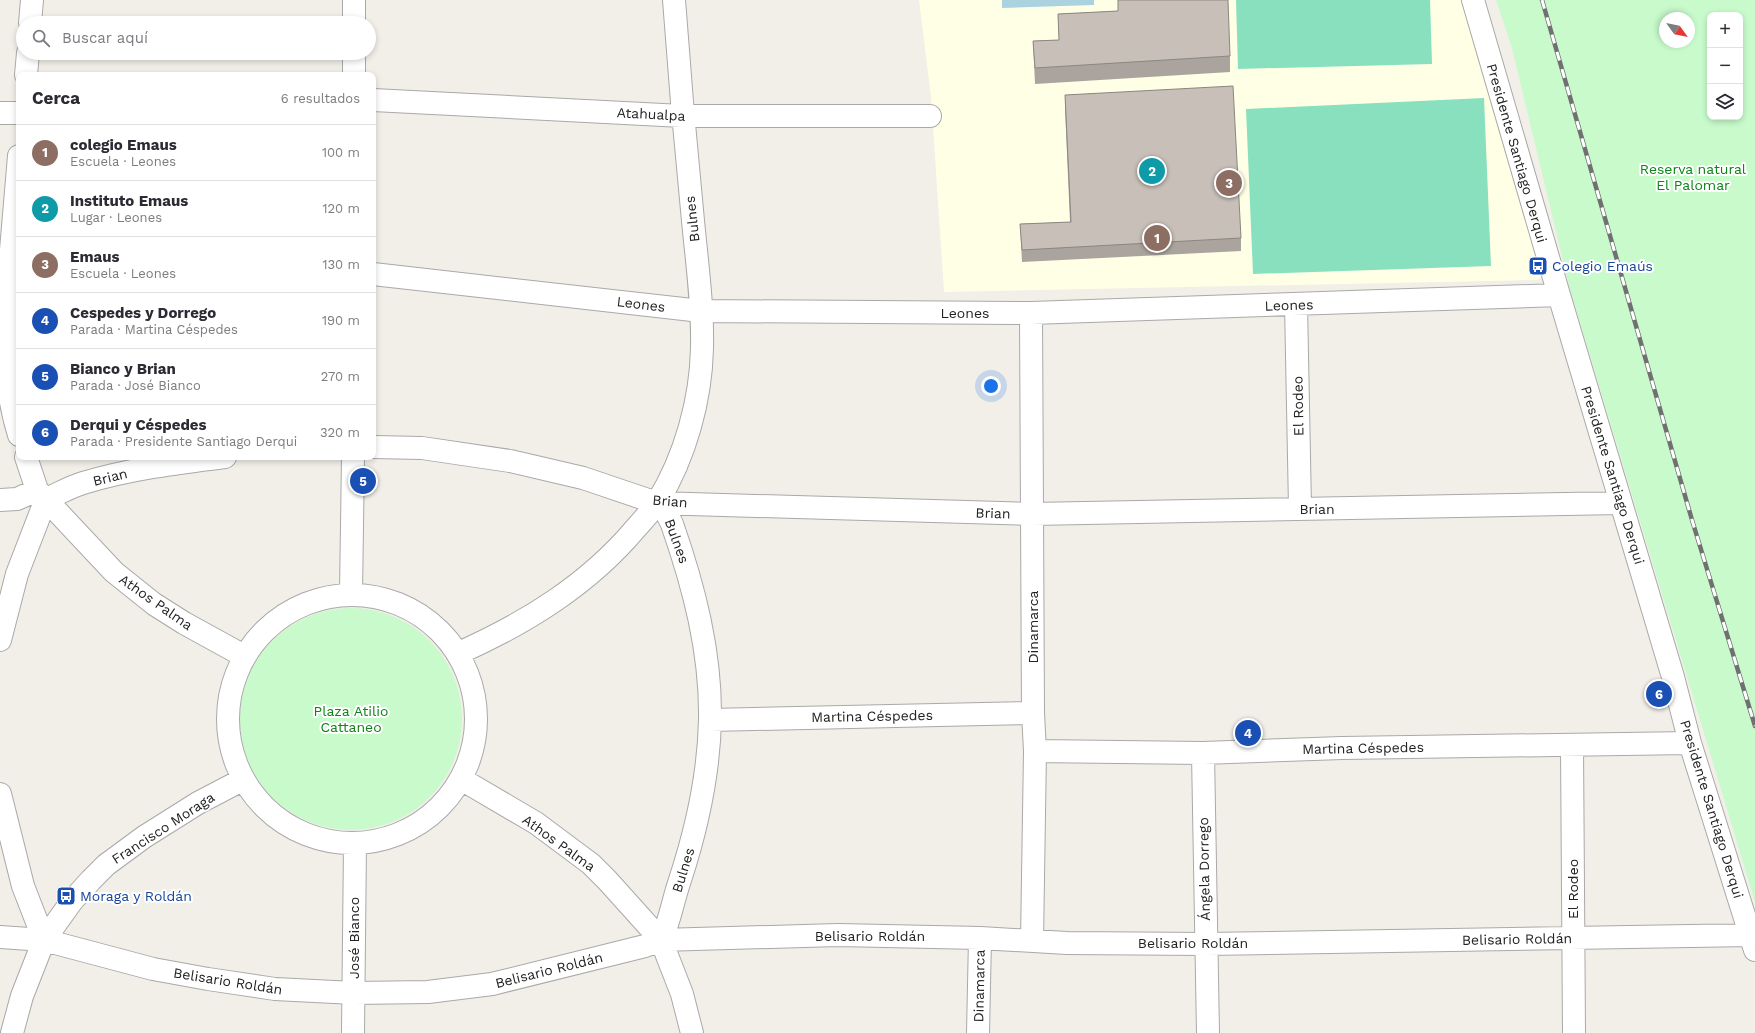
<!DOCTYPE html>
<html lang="es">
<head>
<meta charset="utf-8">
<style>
	body { margin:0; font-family:"Work Sans",sans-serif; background:#f2f2f3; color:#2b2b33 }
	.controls { position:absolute; right:12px; top:12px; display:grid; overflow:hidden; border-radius:8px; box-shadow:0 2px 6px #0003 }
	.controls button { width:36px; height:36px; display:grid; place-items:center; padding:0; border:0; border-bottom:1px solid #e1e1e2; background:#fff; color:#2b2b33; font:20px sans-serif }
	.compass { position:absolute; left:1659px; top:12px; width:36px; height:36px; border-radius:50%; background:#fff; box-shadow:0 2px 6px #0003; rotate:123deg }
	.you { position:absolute; left:991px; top:386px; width:14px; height:14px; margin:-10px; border:3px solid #fff; border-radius:50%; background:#1a73e8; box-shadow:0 0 0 6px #1a73e833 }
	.badge { display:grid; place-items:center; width:26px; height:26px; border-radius:50%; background:#ea580c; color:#fff; font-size:13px; font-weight:700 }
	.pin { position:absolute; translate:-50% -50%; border:2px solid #fff; box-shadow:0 1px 4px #0006 }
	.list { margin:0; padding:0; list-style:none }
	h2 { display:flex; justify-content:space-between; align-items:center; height:52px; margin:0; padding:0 16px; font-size:17px }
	h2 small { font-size:13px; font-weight:400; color:#7c7c81 }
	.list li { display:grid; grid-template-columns:26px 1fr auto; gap:12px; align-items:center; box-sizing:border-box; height:56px; padding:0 16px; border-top:1px solid #e1e1e2 }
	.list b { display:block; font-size:15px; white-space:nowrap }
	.list p { margin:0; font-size:13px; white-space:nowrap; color:#7c7c81 }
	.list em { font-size:13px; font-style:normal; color:#7c7c81 }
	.icon { flex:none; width:22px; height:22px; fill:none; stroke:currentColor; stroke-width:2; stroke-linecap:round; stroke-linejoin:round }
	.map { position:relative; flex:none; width:1755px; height:1033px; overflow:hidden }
	.search { position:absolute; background:#fff; box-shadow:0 2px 6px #0003; left:16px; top:16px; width:360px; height:44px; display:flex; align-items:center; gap:10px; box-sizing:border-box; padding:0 14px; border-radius:22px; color:#7c7c81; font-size:15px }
	.panel { position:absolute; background:#fff; box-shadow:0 2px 6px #0003; left:16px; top:72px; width:360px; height:388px; border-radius:8px }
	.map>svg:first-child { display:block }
	.education { fill:#ffffe5 }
	.park { fill:#c8facc; fill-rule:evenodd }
	.pitch { fill:#88e0be }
	.water { fill:#aad3df }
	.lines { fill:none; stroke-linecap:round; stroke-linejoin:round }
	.minor-casing { stroke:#a9a9a9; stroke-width:24 }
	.minor { stroke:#fff; stroke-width:22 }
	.rail-casing { stroke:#707070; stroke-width:4.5 }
	.rail { stroke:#fff; stroke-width:3; stroke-dasharray:9; stroke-linecap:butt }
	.wall { fill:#aba49e }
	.building { fill:#c7bfb8; stroke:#8b8681 }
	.labels { text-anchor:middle; stroke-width:4; stroke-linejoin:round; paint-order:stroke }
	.street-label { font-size:14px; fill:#222; stroke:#fff }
	.park-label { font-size:14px; fill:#0c8416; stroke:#fff }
	.transit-label { font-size:14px; fill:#164399; stroke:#fff; text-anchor:start }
</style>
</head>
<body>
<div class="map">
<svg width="1755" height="1033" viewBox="0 0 1755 1033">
	<rect width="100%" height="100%" fill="#f2efe9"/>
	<path class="education" d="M 919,0 L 1467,0 L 1548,270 L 1538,280 L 944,292 L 931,97 Z"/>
	<path class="park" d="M 1496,0 L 1755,0 L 1755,902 L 1569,286 L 1512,48 ZM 1710,15 L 1740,15 L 1740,117 L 1710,117 ZM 1665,18 L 1689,18 L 1689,42 L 1665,42 Z
		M240 719a111 111 0 1 1 222 0a111 111 0 1 1-222 0Z"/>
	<path class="pitch" d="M 1236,0 L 1430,0 L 1432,64 L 1238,69 Z
		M 1484,98 L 1491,266 L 1253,274 L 1246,109 Z"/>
	<path class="water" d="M 1002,0 L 1094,0 L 1094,5 L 1002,8 Z"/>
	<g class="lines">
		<defs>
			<path id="minor" d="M 354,0 L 354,23
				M 1473,0 L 1559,295 L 1673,677 L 1690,743 L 1755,950
				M 30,23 L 32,0
				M 354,53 L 354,75
				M 26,75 L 28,53
				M 373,100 L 682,116 L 930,116
				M 0,113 L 19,113
				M 19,156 C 16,192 13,227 10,262 C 5,321 1,378 19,435
				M 373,274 L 701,311 L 1031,313 L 1559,295
				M 1296,304 L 1300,508
				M 1031,313 L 1033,713 L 1035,751 L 1032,941
				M 373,447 L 422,448 L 510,461 L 583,478 L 657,503 L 1032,514 L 1621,503
				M 26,457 L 37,490 L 114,572 L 154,604 L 184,623 L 244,656
				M 46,499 C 58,494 70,487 83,483 C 129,469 177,463 225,457
				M 0,500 L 17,499 L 37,490
				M 657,503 L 667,514 L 672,524 C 694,587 711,652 710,719 C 709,774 697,828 680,880 C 673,900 670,921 661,940
				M 351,593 L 353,457
				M228 719a124 124 0 1 1 248 0a124 124 0 1 1-248 0Z
				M 0,640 L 17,574 L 46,499
				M 459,653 C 526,623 588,585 636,528 C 643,520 652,511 658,501 C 685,457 701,400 702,348 C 703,302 696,256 692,210 C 685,140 679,70 674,0
				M 710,720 L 1033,713
				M 1572,746 L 1574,1033
				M 1035,751 L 1203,753 L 1342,748 L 1690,743
				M 1203,753 L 1208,1033
				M 461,779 L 536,823 L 591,864 L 607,880 L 661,940 L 682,994 L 692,1033
				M 0,794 L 23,886 L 44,940
				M 0,937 L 44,940 L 153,969 L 208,979 L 275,989 L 354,993 L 428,992 L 492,984 L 645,946 L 661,940 L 838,935 L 980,938 L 1067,943 L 1206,944 L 1751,935
				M 12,1033 L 22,996 L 44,940 L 72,901 L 91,880 L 106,865 L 144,837 L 198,803 L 242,780
				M 353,1033 L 355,844
				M 978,1033 L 980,938"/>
		</defs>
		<use href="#minor" class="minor-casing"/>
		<use href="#minor" class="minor"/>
		<defs>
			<path id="rail" d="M 1542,0 L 1692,520 L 1755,726"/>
		</defs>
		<use href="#rail" class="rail-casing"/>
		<use href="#rail" class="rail"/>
	</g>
	<path class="wall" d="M 1118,0 L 1230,56 L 1230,72 L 1035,84 L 1033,41 L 1059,40 L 1058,14 L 1118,11 Z
		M 1065,95 L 1241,238 L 1241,251 L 1022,262 L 1020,224 L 1070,222 L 1065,108 Z"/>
	<path class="building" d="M 1118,0 L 1228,0 L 1230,56 L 1035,68 L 1033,41 L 1059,40 L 1058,14 L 1118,11 Z
		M 1233,86 L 1241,238 L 1022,250 L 1020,224 L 1071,222 L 1065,95 Z"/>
	<defs>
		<symbol id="bus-square" viewBox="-11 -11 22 22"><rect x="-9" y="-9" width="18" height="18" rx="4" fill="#1a4fb4" stroke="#fff"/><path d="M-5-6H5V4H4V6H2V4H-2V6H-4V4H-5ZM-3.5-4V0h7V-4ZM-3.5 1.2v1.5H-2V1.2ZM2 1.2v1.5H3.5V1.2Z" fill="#fff"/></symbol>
	</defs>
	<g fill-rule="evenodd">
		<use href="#bus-square" x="1527" y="255" width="22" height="22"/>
		<use href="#bus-square" x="55" y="885" width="22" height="22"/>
	</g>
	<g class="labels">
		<g class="street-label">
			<text transform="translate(651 114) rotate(3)" y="5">Atahualpa</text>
			<text transform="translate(1517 153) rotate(74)" y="5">Presidente Santiago Derqui</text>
			<text transform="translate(692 219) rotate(-96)" y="5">Bulnes</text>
			<text transform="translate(641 304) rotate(7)" y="5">Leones</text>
			<text transform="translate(1289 305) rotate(-2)" y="5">Leones</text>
			<text x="965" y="318">Leones</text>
			<text transform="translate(1298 406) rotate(-91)" y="5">El Rodeo</text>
			<text transform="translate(1613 475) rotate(73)" y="5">Presidente Santiago Derqui</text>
			<text transform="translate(110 477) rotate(-14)" y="5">Brian</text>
			<text transform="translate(670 501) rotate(5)" y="5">Brian</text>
			<text x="1317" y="514">Brian</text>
			<text transform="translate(993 513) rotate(2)" y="5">Brian</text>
			<text transform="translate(677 541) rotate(70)" y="5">Bulnes</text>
			<text transform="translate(156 602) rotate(35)" y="5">Athos Palma</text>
			<text transform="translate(1033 627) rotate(-90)" y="5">Dinamarca</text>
			<text transform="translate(872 716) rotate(-1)" y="5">Martina Céspedes</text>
			<text transform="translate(1363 748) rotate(-1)" y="5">Martina Céspedes</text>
			<text transform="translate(1712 809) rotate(73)" y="5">Presidente Santiago Derqui</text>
			<text transform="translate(163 828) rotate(-33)" y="5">Francisco Moraga</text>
			<text transform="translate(559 843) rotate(36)" y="5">Athos Palma</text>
			<text transform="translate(1204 869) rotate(-91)" y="5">Ángela Dorrego</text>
			<text transform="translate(683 870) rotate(-73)" y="5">Bulnes</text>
			<text transform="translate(1573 889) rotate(-90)" y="5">El Rodeo</text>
			<text x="870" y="941">Belisario Roldán</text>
			<text transform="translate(354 938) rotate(-90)" y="5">José Bianco</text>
			<text transform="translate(1517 939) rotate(-1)" y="5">Belisario Roldán</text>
			<text x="1193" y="948">Belisario Roldán</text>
			<text transform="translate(549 970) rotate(-14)" y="5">Belisario Roldán</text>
			<text transform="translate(228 981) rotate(9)" y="5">Belisario Roldán</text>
			<text transform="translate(979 986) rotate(-89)" y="5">Dinamarca</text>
		</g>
		<g class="park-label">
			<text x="1693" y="174">Reserva natural<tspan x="1693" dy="16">El Palomar</tspan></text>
			<text x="351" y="716">Plaza Atilio<tspan x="351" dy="16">Cattaneo</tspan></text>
		</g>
		<g class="transit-label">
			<text x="1552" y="271">Colegio Emaús</text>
			<text x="80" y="901">Moraga y Roldán</text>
		</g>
	</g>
</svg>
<div class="controls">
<button>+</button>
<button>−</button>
<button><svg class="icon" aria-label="layers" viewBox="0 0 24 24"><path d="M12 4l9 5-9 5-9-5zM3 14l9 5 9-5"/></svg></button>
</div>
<svg class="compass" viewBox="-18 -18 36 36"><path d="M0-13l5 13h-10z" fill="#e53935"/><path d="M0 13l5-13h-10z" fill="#7c7c81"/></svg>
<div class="you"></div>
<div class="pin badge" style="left:1157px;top:238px;background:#8d6e63">1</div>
<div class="pin badge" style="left:1152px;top:171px;background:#0f9aa8">2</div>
<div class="pin badge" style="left:1229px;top:183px;background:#8d6e63">3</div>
<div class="pin badge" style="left:1248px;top:733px;background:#1a4fb4">4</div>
<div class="pin badge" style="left:363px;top:481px;background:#1a4fb4">5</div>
<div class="pin badge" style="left:1659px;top:694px;background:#1a4fb4">6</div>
<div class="search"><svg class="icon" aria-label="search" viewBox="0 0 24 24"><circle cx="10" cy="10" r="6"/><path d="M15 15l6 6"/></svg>Buscar aquí</div>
<section class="panel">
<h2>Cerca<small>6 resultados</small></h2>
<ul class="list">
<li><span class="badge" style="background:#8d6e63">1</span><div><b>colegio Emaus</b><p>Escuela · Leones</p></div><em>100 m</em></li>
<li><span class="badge" style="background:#0f9aa8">2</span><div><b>Instituto Emaus</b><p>Lugar · Leones</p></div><em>120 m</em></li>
<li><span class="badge" style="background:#8d6e63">3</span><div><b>Emaus</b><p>Escuela · Leones</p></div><em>130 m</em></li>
<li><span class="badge" style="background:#1a4fb4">4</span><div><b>Cespedes y Dorrego</b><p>Parada · Martina Céspedes</p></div><em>190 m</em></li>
<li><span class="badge" style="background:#1a4fb4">5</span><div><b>Bianco y Brian</b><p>Parada · José Bianco</p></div><em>270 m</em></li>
<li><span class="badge" style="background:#1a4fb4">6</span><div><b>Derqui y Céspedes</b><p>Parada · Presidente Santiago Derqui</p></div><em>320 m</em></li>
</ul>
</section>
</div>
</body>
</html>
